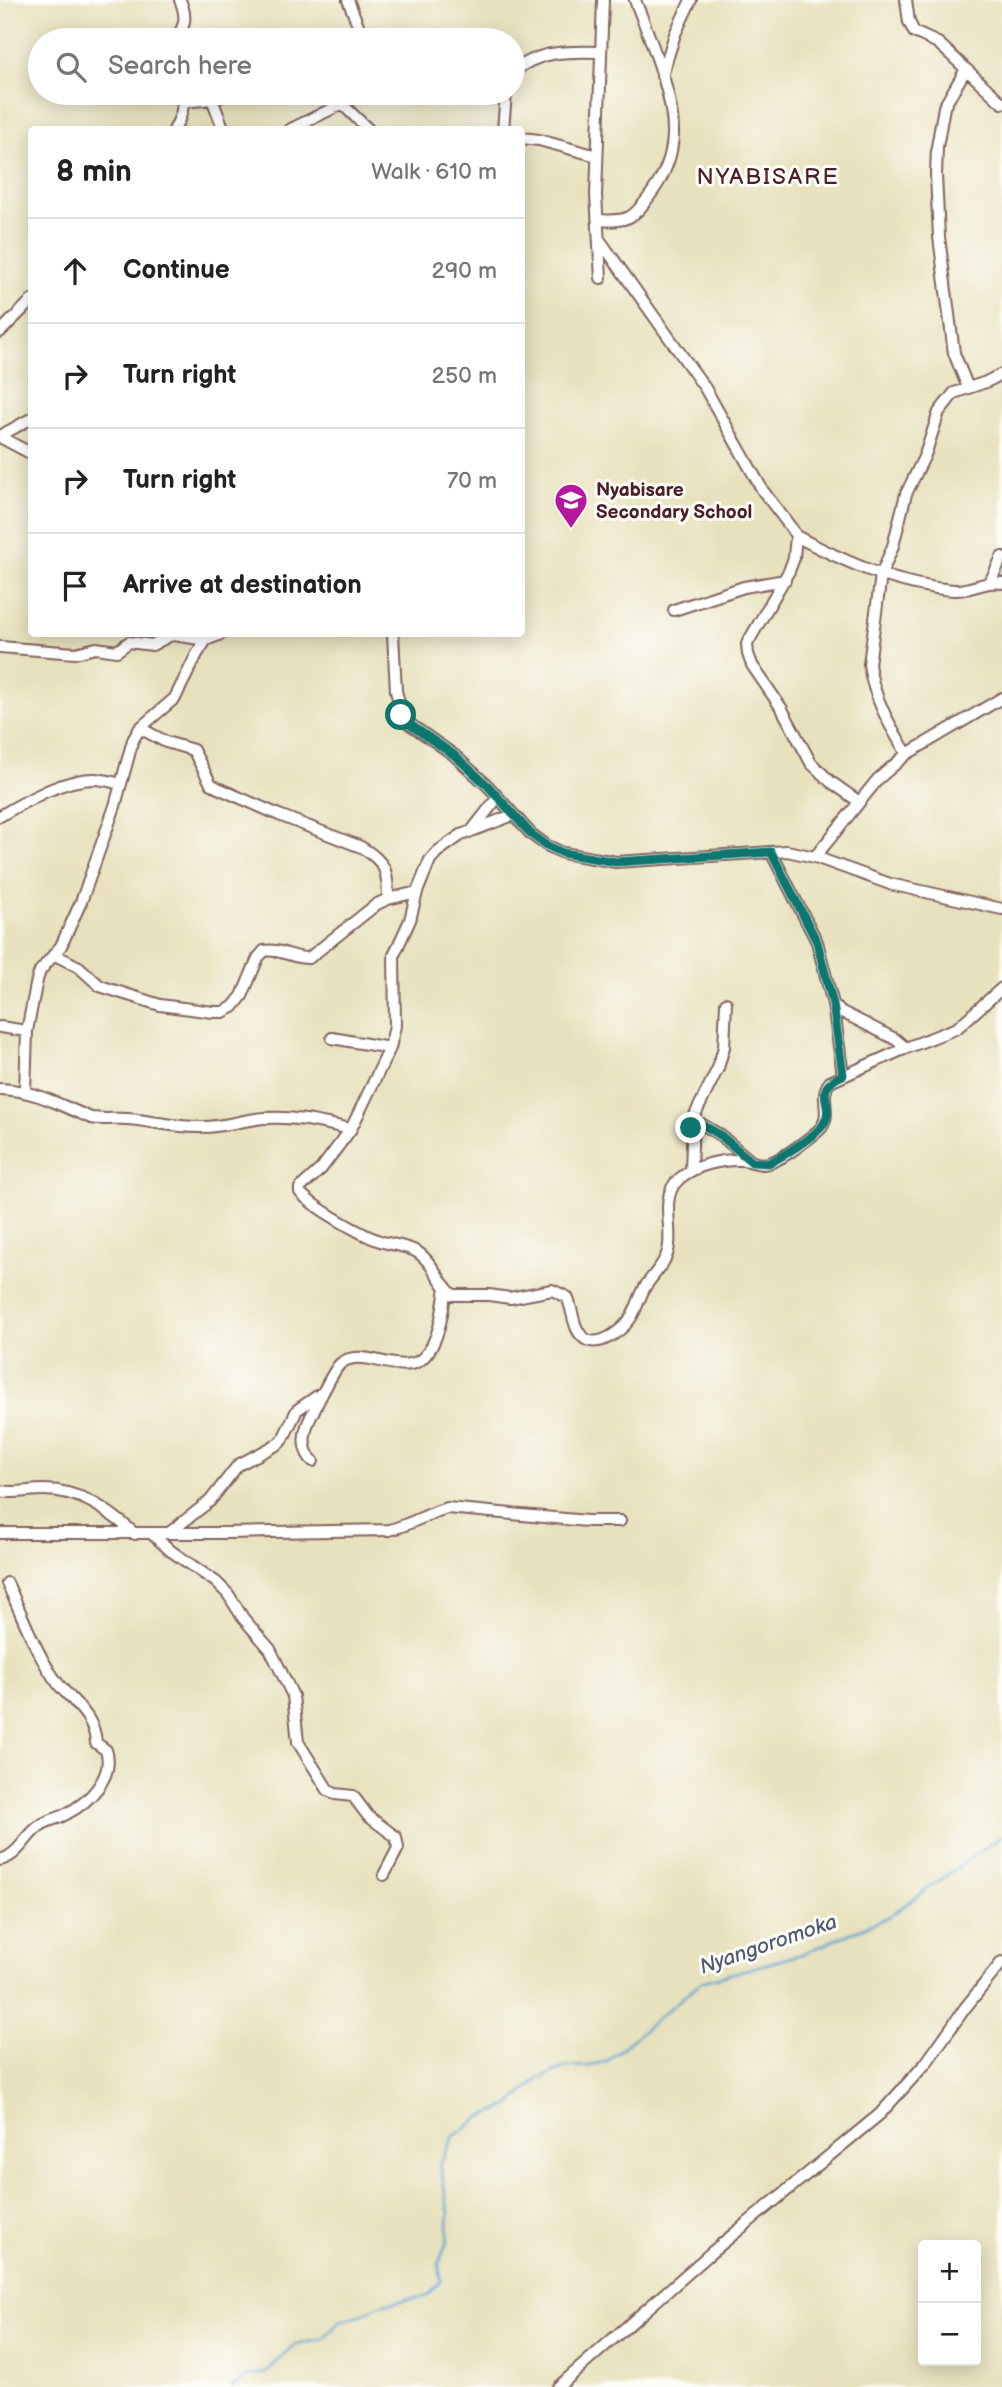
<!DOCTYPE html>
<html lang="en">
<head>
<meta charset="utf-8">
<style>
	body { margin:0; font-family:"Balsamiq Sans",sans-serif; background:#f6f6f6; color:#222 }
	.controls { position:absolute; right:21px; bottom:21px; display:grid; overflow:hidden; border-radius:7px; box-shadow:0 4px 18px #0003 }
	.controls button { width:63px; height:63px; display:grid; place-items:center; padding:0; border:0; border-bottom:2px solid #e0e0e0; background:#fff; color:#222; font:35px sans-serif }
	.stop { position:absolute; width:21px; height:21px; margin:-16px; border:5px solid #0f766e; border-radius:50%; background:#fff }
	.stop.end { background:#0f766e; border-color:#fff; box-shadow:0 2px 7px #0008 }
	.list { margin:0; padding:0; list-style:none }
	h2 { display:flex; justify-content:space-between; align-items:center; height:91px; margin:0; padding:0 28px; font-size:30px }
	h2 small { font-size:23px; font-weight:400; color:#767676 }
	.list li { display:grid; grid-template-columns:46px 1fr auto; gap:21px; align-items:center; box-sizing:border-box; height:105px; padding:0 28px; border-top:2px solid #e0e0e0 }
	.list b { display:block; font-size:26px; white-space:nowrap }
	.list em { font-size:23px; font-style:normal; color:#767676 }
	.icon { flex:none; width:38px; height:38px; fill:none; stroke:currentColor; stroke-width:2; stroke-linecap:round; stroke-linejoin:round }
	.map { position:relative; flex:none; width:1002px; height:2387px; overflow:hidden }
	.search { position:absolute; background:#fff; box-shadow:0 4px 18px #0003; left:28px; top:28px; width:497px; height:77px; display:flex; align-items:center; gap:18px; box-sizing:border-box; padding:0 24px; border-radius:38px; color:#767676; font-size:26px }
	.panel { position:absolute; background:#fff; box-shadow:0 4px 18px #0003; left:28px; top:126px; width:497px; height:511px; border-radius:7px }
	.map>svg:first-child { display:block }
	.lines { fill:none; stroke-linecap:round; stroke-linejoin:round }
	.stream { stroke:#59a2d0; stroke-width:2.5 }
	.minor-casing { stroke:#81635e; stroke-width:14 }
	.minor { stroke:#fff; stroke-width:10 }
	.route { stroke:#0f766e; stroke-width:9 }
	.labels { text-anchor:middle; stroke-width:6; stroke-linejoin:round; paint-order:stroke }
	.poi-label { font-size:19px; font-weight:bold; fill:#4a1f2b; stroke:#fdfcf7; text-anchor:start }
	.water-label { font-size:21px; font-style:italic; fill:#515a75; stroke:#fdfcf7 }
	.quarter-label { font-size:23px; letter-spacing:2px; fill:#4a1f2b; stroke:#fdfcf7 }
</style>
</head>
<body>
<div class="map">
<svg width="1002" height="2387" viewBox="0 0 1002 2387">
	<rect width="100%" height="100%" fill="#fdfcf7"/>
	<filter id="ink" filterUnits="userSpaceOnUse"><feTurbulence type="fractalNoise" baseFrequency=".0143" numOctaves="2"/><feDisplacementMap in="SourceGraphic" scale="14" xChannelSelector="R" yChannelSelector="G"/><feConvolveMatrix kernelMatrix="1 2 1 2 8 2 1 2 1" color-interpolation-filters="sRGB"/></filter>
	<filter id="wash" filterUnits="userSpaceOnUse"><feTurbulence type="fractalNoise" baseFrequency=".00686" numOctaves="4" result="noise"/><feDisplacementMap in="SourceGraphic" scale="28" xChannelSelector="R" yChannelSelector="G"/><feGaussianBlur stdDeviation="1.57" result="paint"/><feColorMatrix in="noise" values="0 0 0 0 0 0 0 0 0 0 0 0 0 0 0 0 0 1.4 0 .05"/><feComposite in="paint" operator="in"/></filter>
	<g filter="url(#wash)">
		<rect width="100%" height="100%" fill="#e8e1bd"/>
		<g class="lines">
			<path class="stream" d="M 232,2387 L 247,2377 L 265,2373 L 296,2345 L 323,2339 L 340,2321 L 363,2314 L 379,2305 L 428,2296 L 441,2281 L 439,2262 L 447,2242 L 449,2214 L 440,2164 L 453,2137 L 479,2118 L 510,2105 L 538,2079 L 565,2067 L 589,2066 L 607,2061 L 701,1982 L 802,1954 L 888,1917 L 1002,1836"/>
		</g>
	</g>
	<g filter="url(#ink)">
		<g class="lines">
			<defs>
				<path id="minor" d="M 348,0 L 364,40
					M 906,0 L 909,22 L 914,32 L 938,43 L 950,54 L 1002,103
					M 174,40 C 186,27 187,16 180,0
					M 966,69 L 944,107 L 937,147 L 936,175 L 939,237 L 954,353 L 968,388
					M 513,73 C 536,50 571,51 601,52
					M 662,76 L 675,34 L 691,0
					M 212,99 L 224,130
					M 184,102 L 212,99 L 235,93
					M 342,104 L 369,130
					M 174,130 C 181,117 185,106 182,93
					M 289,130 L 364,93
					M 503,130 L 506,93
					M 522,138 L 539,140 L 597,156
					M 598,220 C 628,222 633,219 651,194 C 661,181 670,162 672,145 C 679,105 650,39 635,0
					M 599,239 L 705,388 L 763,491 L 792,529 L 796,536 L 795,546 L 794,558 L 789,571 L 747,644 L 748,654 L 752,665 L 782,709 L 811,763 L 831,782 L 858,801
					M 601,278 L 596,195 L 603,0
					M 0,332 L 32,300
					M 0,436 L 32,418
					M 0,437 L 32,454
					M 796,536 C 845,562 898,586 954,590 C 971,591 985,580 1002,583
					M 990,582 L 1002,557
					M 674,610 L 744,587 L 785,580
					M 393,634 L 396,691 L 404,720 L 454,755 L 488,786 L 531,834 L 546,845 L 563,853 L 616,862 L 787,851 L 815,857 L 890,884 L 1002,909
					M 0,647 L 75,653 L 96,648 L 117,651 L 129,642 L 152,645 L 169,636 L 174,635 L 206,640
					M 140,728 L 166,742 L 193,750 L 211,784 L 218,788 L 279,815 L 361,847 C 386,862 388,871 388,899
					M 907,754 C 890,726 873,697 869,664 L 881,575 L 893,546 L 906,494 L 925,455 L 939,412 L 954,393 L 986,382 L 1002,374
					M 513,815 L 461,835 L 437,852 L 430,860 L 417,892 L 410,920 L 394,955 L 395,1026 L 390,1048 L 351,1129 L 321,1169 L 300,1188 L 300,1192 C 312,1207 365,1237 383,1242 C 395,1245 408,1246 419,1253 C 434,1264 439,1283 453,1295 L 489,1295 L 510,1298 L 552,1290 L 567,1297 C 574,1311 572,1332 587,1340 C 602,1347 625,1328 632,1316 C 637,1307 640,1296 645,1287 C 652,1276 665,1264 668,1251 C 674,1228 659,1198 678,1180 C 694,1165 722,1159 743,1160 C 752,1161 761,1166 769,1163 C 783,1159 807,1140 818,1131 C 835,1116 817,1097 830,1082 L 906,1048 L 957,1028 L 1002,988
					M 0,816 C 26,801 63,779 94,779 C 103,779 112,782 121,784
					M 473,829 L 498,797
					M 771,852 L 817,942 L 833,1004 L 840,1011 L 895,1039 L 906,1048
					M 815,857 L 878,779 L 907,754 L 1002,698
					M 55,955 L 79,967 L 100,986 L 160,1005 L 213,1012 L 223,1012 L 233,1007 L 242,996 L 258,958 L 264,951 C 281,948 293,959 309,958 L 377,904 L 388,899 L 417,892
					M 833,1004 L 843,1075
					M 0,1027 L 27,1031
					M 332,1038 L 390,1048
					M 0,1089 C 38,1091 57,1104 91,1118 C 103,1120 116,1118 128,1119 C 153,1121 177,1128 203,1127 C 225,1127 245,1119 266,1118 C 295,1116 322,1123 351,1129
					M 25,1091 L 27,1031 L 37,980 L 40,971 L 61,946 L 81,902 L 115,806 L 133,740 L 140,728 L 175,698 L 197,654 L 206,640 L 221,634
					M 693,1119 L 720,1135 L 752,1162
					M 691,1171 L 693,1119 L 718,1068 L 724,1047 L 726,1003
					M 313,1461 C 303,1452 303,1437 307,1426 C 310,1417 334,1369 340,1364 C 362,1345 401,1378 423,1358 C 440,1341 443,1309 446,1287
					M 0,1491 C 14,1494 29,1490 44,1490 C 81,1490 108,1510 135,1534
					M 0,1533 L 225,1533 L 389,1530 C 410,1525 426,1514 447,1508 L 587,1521 L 620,1521
					M 151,1533 L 171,1551 L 216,1582 L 228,1594 L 243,1618 L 270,1649 L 293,1696 L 298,1742 L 328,1790 L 335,1794 L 353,1796 L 368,1816 L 396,1837 L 398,1848 L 384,1875
					M 169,1533 L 210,1501 L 238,1465 L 278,1444 L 283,1439 L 297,1410 L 323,1392
					M 0,1860 C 20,1855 25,1835 41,1825 C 48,1820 58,1819 66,1814 C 88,1803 115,1777 106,1750 L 96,1743 C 95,1717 74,1703 59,1685 C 36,1655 23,1616 7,1583
					M 558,2387 L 712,2252 L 880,2114 L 926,2063 L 965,2008 L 1002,1962"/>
			</defs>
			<use href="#minor" class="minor-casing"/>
			<use href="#minor" class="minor"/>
		</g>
	</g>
	<g class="lines" filter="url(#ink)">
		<path class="route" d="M 401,715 L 412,726 L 454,755 L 488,786 L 531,834 L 546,845 L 563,853 L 616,862 L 771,852 L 817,942 L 833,1004 L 843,1075 C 808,1091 838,1104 823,1125 C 815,1136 782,1157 769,1163 L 752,1162 L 720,1135 L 693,1119 L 691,1128"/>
	</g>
	<defs>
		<symbol id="school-pin" viewBox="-11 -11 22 30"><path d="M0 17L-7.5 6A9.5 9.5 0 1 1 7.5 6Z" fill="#b5179e" stroke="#fdfcf7"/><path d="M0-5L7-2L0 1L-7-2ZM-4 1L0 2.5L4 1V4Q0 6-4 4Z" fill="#fff"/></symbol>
	</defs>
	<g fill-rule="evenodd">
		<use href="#school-pin" x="552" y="481" width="38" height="52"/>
	</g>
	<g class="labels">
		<g class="poi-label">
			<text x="596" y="496">Nyabisare<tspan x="596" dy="22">Secondary School</tspan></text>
		</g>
		<g class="water-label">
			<text transform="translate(768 1944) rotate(-19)" y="7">Nyangoromoka</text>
		</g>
		<g class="quarter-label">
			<text x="768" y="184">NYABISARE</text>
		</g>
	</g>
</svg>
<div class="controls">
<button>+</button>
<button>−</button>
</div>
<div class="stop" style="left:401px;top:715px"></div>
<div class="stop end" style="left:691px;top:1128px"></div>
<div class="search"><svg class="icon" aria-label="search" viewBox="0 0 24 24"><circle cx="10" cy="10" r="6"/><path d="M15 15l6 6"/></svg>Search here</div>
<section class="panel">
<h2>8 min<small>Walk · 610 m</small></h2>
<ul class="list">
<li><svg class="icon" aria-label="ahead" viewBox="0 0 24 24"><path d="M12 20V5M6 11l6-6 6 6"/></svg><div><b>Continue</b></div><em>290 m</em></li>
<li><svg class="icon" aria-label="right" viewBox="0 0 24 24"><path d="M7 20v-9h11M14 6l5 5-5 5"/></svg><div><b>Turn right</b></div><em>250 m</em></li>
<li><svg class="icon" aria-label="right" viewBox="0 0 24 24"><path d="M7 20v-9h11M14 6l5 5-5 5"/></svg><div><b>Turn right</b></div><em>70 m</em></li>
<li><svg class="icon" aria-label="arrive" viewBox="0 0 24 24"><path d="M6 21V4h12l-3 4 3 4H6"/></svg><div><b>Arrive at destination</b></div></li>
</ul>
</section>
</div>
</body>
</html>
